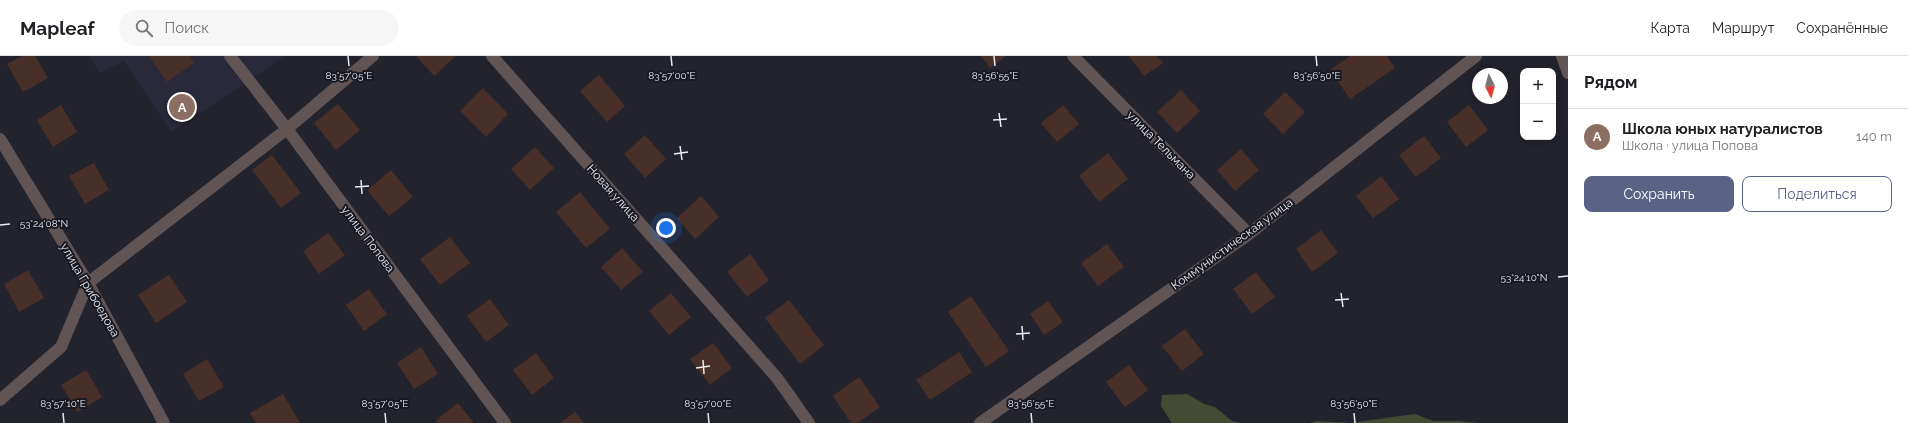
<!DOCTYPE html>
<html lang="ru">
<head>
<meta charset="utf-8">
<style>
	body { margin:0; font-family:Raleway,sans-serif; background:#f6f6f6; color:#202124 }
	.controls { position:absolute; right:12px; top:12px; display:grid; overflow:hidden; border-radius:8px; box-shadow:0 2px 10px #0003 }
	.controls button { width:36px; height:36px; display:grid; place-items:center; padding:0; border:0; border-bottom:1px solid #e0e0e0; background:#fff; color:#202124; font:20px sans-serif }
	.compass { position:absolute; left:1472px; top:12px; width:36px; height:36px; border-radius:50%; background:#fff; box-shadow:0 2px 10px #0003; rotate:174deg }
	.you { position:absolute; left:666px; top:172px; width:14px; height:14px; margin:-10px; border:3px solid #fff; border-radius:50%; background:#1a73e8; box-shadow:0 0 0 6px #1a73e833 }
	.badge { display:grid; place-items:center; width:26px; height:26px; border-radius:50%; background:#5a6386; color:#fff; font-size:13px; font-weight:700 }
	.pin { position:absolute; translate:-50% -50%; border:2px solid #fff; box-shadow:0 1px 4px #0006 }
	.list { margin:0; padding:0; list-style:none }
	h2 { display:flex; justify-content:space-between; align-items:center; height:52px; margin:0; padding:0 16px; font-size:17px }
	h2 small { font-size:13px; font-weight:400; color:#757577 }
	.list li { display:grid; grid-template-columns:26px 1fr auto; gap:12px; align-items:center; box-sizing:border-box; height:56px; padding:0 16px; border-top:1px solid #e0e0e0 }
	.list b { display:block; font-size:15px; white-space:nowrap }
	.list p { margin:0; font-size:13px; white-space:nowrap; color:#757577 }
	.list em { font-size:13px; font-style:normal; color:#757577 }
	.actions { display:flex; gap:8px; padding:12px 16px }
	.actions a { flex:1; padding:9px 0; border:1px solid #5a6386; border-radius:8px; text-align:center; font-size:14px; color:#5a6386 }
	.actions .main { background:#5a6386; color:#fff }
	.icon { flex:none; width:22px; height:22px; fill:none; stroke:currentColor; stroke-width:2; stroke-linecap:round; stroke-linejoin:round }
	.map { position:relative; flex:none; width:1568px; height:367px; overflow:hidden }
	header { display:flex; align-items:center; gap:24px; box-sizing:border-box; height:56px; padding:0 20px; background:#fff; border-bottom:1px solid #e0e0e0 }
	header strong { font-size:19px }
	nav { display:flex; gap:22px; margin-inline-start:auto; font-size:14px }
	.search { width:280px; height:36px; background:#f6f6f6; display:flex; align-items:center; gap:10px; box-sizing:border-box; padding:0 14px; border-radius:22px; color:#757577; font-size:15px }
	main { display:flex }
	aside { flex:1; background:#fff }
	.map>svg:first-child { display:block }
	.built { fill:#292939 }
	.forest { fill:#454b32 }
	.building { fill:#492f29 }
	.lines { fill:none; stroke-linecap:round; stroke-linejoin:round }
	.minor { stroke:#615454; stroke-width:12 }
	.tertiary { stroke:#615454; stroke-width:12 }
	.ticks { fill:none; stroke:#eaeaf1; stroke-width:1.5 }
	.labels { text-anchor:middle; stroke-width:4; stroke-linejoin:round; paint-order:stroke }
	.street-label { font-size:12px; fill:#eaeaf1; stroke:#191923 }
	.ticks-label { font-size:10px; text-anchor:middle; fill:#eaeaf1; stroke:#191923; stroke-width:4; stroke-linejoin:round; paint-order:stroke }
</style>
</head>
<body>
<header>
<strong>Mapleaf</strong>
<div class="search"><svg class="icon" aria-label="search" viewBox="0 0 24 24"><circle cx="10" cy="10" r="6"/><path d="M15 15l6 6"/></svg>Поиск</div>
<nav><a>Карта</a><a>Маршрут</a><a>Сохранённые</a></nav>
</header>
<main>
<div class="map">
<svg width="1568" height="367" viewBox="0 0 1568 367">
	<rect width="100%" height="100%" fill="#22232c"/>
	<path class="built" d="M 89,0 L 284,0 L 249,25 L 171,76 L 124,5 L 100,17 Z"/>
	<path class="forest" d="M 1187,338 L 1204,348 L 1215,351 L 1232,365 L 1241,367 L 1172,367 L 1161,350 L 1162,339 Z
		M 1415,358 L 1433,365 L 1459,365 L 1478,367 L 1310,367 L 1317,365 L 1350,367 Z"/>
	<path class="building" d="M 22,0 L 35,0 L 48,22 L 23,36 L 7,8 Z
		M 149,0 L 189,0 L 194,7 L 167,26 Z
		M 416,0 L 456,0 L 434,20 Z
		M 981,0 L 1006,0 L 990,12 Z
		M 1129,0 L 1157,0 L 1163,7 L 1144,20 Z
		M 1350,0 L 1387,0 L 1395,12 L 1350,43 L 1330,14 Z
		M 599,19 L 625,50 L 607,66 L 580,35 Z
		M 483,32 L 508,58 L 486,81 L 460,55 Z
		M 1181,34 L 1200,55 L 1177,77 L 1157,56 Z
		M 1285,36 L 1305,56 L 1283,78 L 1263,58 Z
		M 338,48 L 360,74 L 336,94 L 314,67 Z
		M 61,49 L 77,76 L 53,91 L 37,64 Z
		M 1063,49 L 1079,68 L 1057,86 L 1041,67 Z
		M 1469,49 L 1488,74 L 1466,91 L 1447,66 Z
		M 645,79 L 666,103 L 645,122 L 624,98 Z
		M 1424,80 L 1441,102 L 1416,121 L 1399,99 Z
		M 535,91 L 554,112 L 530,134 L 511,113 Z
		M 1241,93 L 1259,114 L 1235,135 L 1217,114 Z
		M 1108,97 L 1128,123 L 1099,146 L 1079,120 Z
		M 272,99 L 301,137 L 281,152 L 252,114 Z
		M 94,107 L 109,134 L 85,148 L 69,120 Z
		M 391,114 L 413,141 L 389,160 L 367,134 Z
		M 1381,120 L 1399,143 L 1373,162 L 1356,140 Z
		M 580,136 L 610,173 L 586,192 L 556,156 Z
		M 701,140 L 719,161 L 695,183 L 677,162 Z
		M 1321,174 L 1338,197 L 1312,216 L 1296,193 Z
		M 328,177 L 345,199 L 319,218 L 303,195 Z
		M 450,181 L 470,207 L 440,229 L 420,203 Z
		M 1107,188 L 1124,211 L 1098,230 L 1081,207 Z
		M 622,192 L 643,216 L 621,234 L 601,211 Z
		M 750,198 L 769,224 L 747,241 L 727,216 Z
		M 28,214 L 44,242 L 19,256 L 4,228 Z
		M 1256,216 L 1275,241 L 1252,258 L 1233,233 Z
		M 169,219 L 187,246 L 156,267 L 138,239 Z
		M 369,233 L 387,258 L 364,275 L 346,249 Z
		M 671,237 L 691,261 L 669,279 L 649,255 Z
		M 971,240 L 1009,295 L 986,311 L 948,256 Z
		M 490,243 L 509,269 L 486,286 L 467,260 Z
		M 789,244 L 824,289 L 800,308 L 765,262 Z
		M 1048,245 L 1063,266 L 1044,279 L 1030,258 Z
		M 1185,273 L 1204,298 L 1182,315 L 1162,290 Z
		M 713,287 L 732,312 L 710,329 L 690,303 Z
		M 421,291 L 438,318 L 414,333 L 397,307 Z
		M 959,296 L 972,316 L 930,344 L 916,324 Z
		M 536,297 L 554,322 L 532,339 L 513,314 Z
		M 207,303 L 224,331 L 199,345 L 183,318 Z
		M 1129,309 L 1148,334 L 1125,351 L 1106,326 Z
		M 86,314 L 102,341 L 78,356 L 61,329 Z
		M 859,321 L 880,351 L 858,367 L 851,367 L 833,340 Z
		M 283,338 L 300,367 L 256,367 L 250,357 Z
		M 458,347 L 474,367 L 438,367 L 436,364 Z
		M 575,356 L 584,367 L 560,367 Z"/>
	<g class="lines">
		<path class="minor" d="M 230,0 L 287,73 L 505,367
			M 492,0 L 777,322 L 809,367
			M 1073,0 L 1249,178
			M 0,83 L 88,227 L 164,367
			M 0,344 L 61,291 L 88,227 L 287,73 L 373,0
			M 980,367 L 1249,178 L 1476,0"/>
		<path class="tertiary" d="M 1562,0 L 1568,17"/>
	</g>
	<path class="ticks" d="M 348,0 L 349,10M 671,0 L 672,10M 994,0 L 995,10M 1316,0 L 1317,10M 999,57 L 1001,71M 993,64 L 1007,63M 680,90 L 682,104M 674,98 L 688,96M 361,124 L 362,138M 355,131 L 369,130M 0,169 L 10,168M 1558,221 L 1568,220M 1341,237 L 1343,251M 1335,244 L 1349,243M 1022,270 L 1023,284M 1016,278 L 1030,277M 703,304 L 704,318M 696,312 L 710,310M 63,357 L 64,367M 385,357 L 386,367M 708,357 L 709,367M 1031,357 L 1032,367M 1354,357 L 1355,367"/>
	<g class="labels">
		<g class="street-label">
			<text transform="translate(1161 89) rotate(45)" y="4">улица Тельмана</text>
			<text transform="translate(613 137) rotate(48)" y="4">Новая улица</text>
			<text transform="translate(368 183) rotate(53)" y="4">улица Попова</text>
			<text transform="translate(1232 188) rotate(-36)" y="4">Коммунистическая улица</text>
			<text transform="translate(90 234) rotate(60)" y="4">улица Грибоедова</text>
		</g>
	</g>
	<g class="ticks-label">
		<text x="349" y="23">83°57'05"E</text>
		<text x="672" y="23">83°57'00"E</text>
		<text x="995" y="23">83°56'55"E</text>
		<text x="1317" y="23">83°56'50"E</text>
		<text x="44" y="171">53°24'08"N</text>
		<text x="1524" y="225">53°24'10"N</text>
		<text x="63" y="351">83°57'10"E</text>
		<text x="385" y="351">83°57'05"E</text>
		<text x="708" y="351">83°57'00"E</text>
		<text x="1031" y="351">83°56'55"E</text>
		<text x="1354" y="351">83°56'50"E</text>
	</g>
</svg>
<div class="controls">
<button>+</button>
<button>−</button>
</div>
<svg class="compass" viewBox="-18 -18 36 36"><path d="M0-13l5 13h-10z" fill="#e53935"/><path d="M0 13l5-13h-10z" fill="#757577"/></svg>
<div class="you"></div>
<div class="pin badge" style="left:182px;top:51px;background:#8d6e63">A</div>
</div>
<aside>
<h2>Рядом<small></small></h2>
<ul class="list">
<li><span class="badge" style="background:#8d6e63">A</span><div><b>Школа юных натуралистов</b><p>Школа · улица Попова</p></div><em>140 m</em></li>
</ul>
<div class="actions"><a class="main">Сохранить</a><a>Поделиться</a></div>
</aside>
</main>
</body>
</html>
